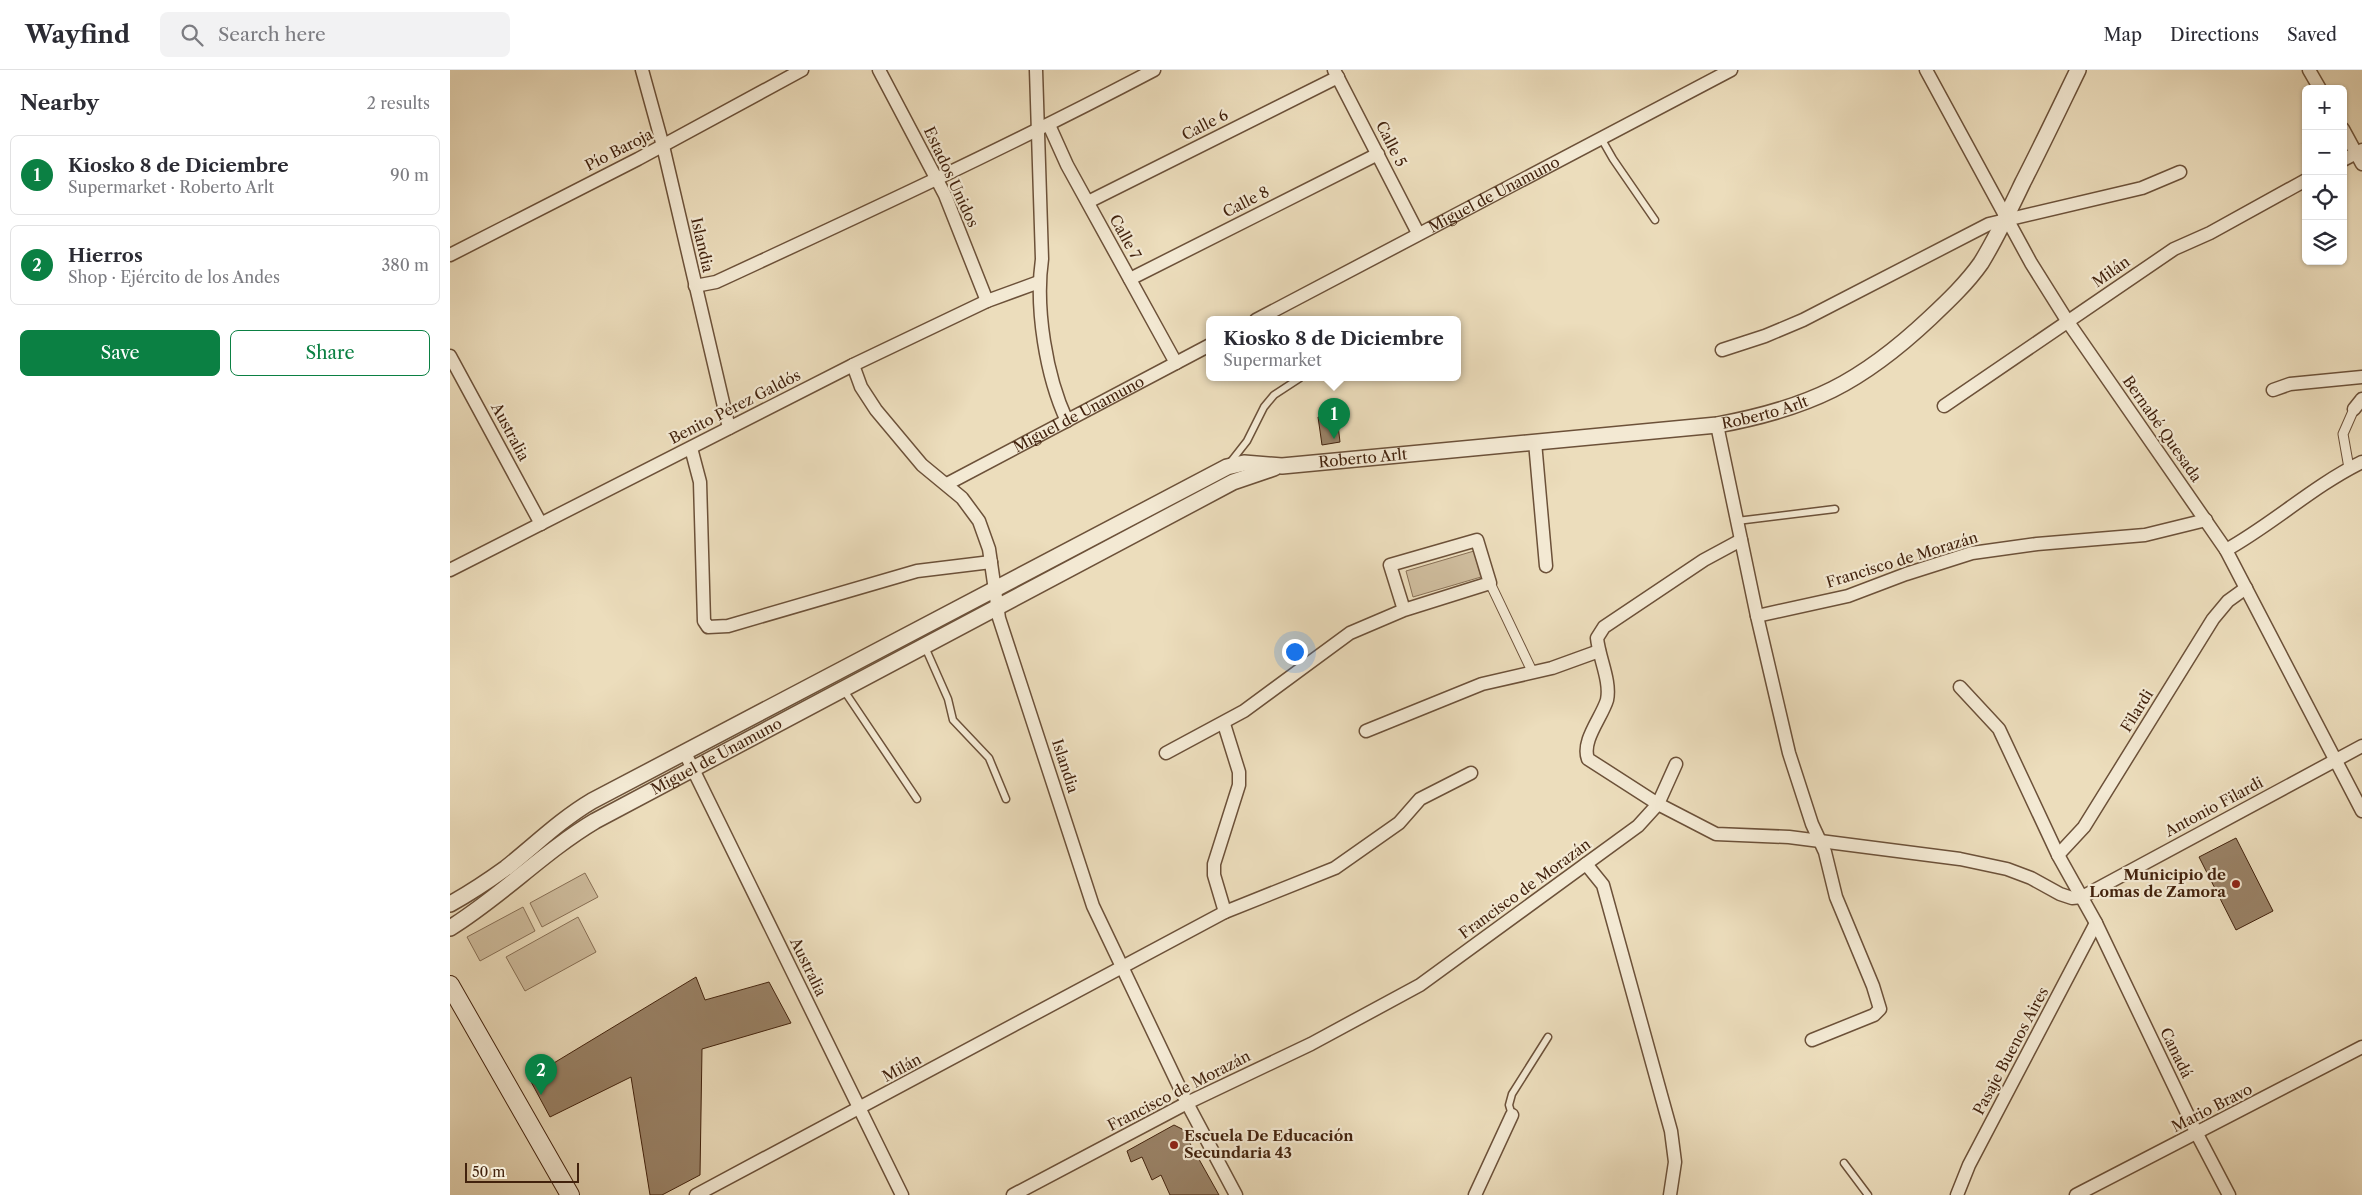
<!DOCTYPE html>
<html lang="en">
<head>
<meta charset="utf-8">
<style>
	body { margin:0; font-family:"Libre Caslon Text",serif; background:#f2f2f3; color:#2b2b33 }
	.controls { position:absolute; right:15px; top:15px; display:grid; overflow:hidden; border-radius:8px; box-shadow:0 1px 4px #0004 }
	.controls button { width:45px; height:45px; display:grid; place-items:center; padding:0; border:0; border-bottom:1px solid #e1e1e2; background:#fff; color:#2b2b33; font:25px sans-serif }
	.scale { position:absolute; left:15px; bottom:12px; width:114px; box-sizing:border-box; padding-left:5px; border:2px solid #42220d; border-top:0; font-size:14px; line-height:18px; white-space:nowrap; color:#42220d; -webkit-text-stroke:4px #f3e9d3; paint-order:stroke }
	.you { position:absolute; left:844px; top:581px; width:18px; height:18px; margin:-12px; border:4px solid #fff; border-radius:50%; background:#1a73e8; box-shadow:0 0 0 8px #1a73e833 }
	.badge { display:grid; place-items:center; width:32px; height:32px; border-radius:50%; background:#0b8043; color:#fff; font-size:16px; font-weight:700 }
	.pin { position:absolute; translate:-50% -41px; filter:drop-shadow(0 1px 2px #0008) }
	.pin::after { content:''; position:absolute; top:26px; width:18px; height:15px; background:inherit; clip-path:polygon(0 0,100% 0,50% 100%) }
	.popup { position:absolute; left:756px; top:246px; width:255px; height:65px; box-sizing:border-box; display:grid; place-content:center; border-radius:8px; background:#fff; filter:drop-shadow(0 1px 4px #0005); font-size:16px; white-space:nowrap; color:#7c7c81 }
	.popup b { font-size:19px; color:#2b2b33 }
	.popup::after { content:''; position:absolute; left:50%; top:100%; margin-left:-10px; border:10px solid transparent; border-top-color:#fff }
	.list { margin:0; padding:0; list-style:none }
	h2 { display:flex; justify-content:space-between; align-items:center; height:65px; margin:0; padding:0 20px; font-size:21px }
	h2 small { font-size:16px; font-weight:400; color:#7c7c81 }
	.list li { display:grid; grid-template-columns:32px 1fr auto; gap:15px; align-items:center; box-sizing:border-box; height:80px; margin:0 10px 10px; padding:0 10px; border:1px solid #e1e1e2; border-radius:8px }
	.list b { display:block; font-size:19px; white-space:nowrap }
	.list p { margin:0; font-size:16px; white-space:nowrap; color:#7c7c81 }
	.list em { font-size:16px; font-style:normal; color:#7c7c81 }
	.actions { display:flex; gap:10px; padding:15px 20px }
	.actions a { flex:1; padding:11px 0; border:1px solid #0b8043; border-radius:8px; text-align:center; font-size:18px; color:#0b8043 }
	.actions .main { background:#0b8043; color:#fff }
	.icon { flex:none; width:28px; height:28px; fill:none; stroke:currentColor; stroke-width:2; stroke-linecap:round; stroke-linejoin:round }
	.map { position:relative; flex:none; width:1912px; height:1125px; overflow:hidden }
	header { display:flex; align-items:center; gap:30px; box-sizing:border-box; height:70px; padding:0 25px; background:#fff; border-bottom:1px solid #e1e1e2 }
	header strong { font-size:24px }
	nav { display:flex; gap:28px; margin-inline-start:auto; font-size:18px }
	.search { width:350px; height:45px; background:#f2f2f3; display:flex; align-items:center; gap:12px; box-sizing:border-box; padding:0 18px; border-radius:8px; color:#7c7c81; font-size:19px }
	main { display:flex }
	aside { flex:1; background:#fff }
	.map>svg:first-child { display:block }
	.green { fill:#cfbd9e; stroke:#887056 }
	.building { fill:#9a8368; stroke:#42220d }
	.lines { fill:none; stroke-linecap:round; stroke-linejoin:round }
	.service-casing { stroke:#6c5139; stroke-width:9 }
	.pedestrian-casing { stroke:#6c5139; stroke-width:11 }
	.minor-casing { stroke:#6c5139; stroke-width:15 }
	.tertiary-casing { stroke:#6c5139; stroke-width:18 }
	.secondary-casing { stroke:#42220d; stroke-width:20 }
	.service { stroke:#f3e9d3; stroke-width:6 }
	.pedestrian { stroke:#f3e9d3; stroke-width:9 }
	.minor { stroke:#f3e9d3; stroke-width:12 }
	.tertiary { stroke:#f3e9d3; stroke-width:15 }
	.secondary { stroke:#f3e9d3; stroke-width:18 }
	.poi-dot { fill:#8f2418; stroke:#f3e9d3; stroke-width:2 }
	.labels { text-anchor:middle; stroke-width:4.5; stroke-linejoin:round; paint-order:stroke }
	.street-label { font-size:15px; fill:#42220d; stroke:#f3e9d3 }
	.poi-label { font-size:15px; font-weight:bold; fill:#42220d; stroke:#f3e9d3; text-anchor:end }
</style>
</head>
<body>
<header>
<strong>Wayfind</strong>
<div class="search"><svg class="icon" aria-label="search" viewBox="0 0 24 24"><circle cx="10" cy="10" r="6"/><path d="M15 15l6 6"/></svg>Search here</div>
<nav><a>Map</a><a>Directions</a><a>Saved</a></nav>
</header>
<main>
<aside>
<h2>Nearby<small>2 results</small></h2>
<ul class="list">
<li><span class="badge">1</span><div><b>Kiosko 8 de Diciembre</b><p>Supermarket · Roberto Arlt</p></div><em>90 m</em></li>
<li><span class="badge">2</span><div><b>Hierros</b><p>Shop · Ejército de los Andes</p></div><em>380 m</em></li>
</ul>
<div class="actions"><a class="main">Save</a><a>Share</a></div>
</aside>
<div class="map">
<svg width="1912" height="1125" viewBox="0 0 1912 1125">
	<rect width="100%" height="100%" fill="#ecddbc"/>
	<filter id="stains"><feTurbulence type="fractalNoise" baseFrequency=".004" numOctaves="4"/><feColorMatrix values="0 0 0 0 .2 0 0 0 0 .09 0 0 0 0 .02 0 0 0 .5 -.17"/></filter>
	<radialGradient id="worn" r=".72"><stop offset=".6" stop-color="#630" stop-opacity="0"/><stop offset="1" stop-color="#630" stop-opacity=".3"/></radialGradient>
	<path class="green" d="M 1024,481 L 1031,507 L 963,527 L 956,501 Z
		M 135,803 L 148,827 L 92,857 L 80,833 Z
		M 73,837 L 85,861 L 30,891 L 17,867 Z
		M 128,847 L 146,882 L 75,921 L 56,887 Z"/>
	<path class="building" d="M 875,346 L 876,357 L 888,355 L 890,372 L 872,375 L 868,347 Z
		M 1786,768 L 1823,841 L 1786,860 L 1749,787 Z
		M 246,907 L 255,930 L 319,912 L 341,953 L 252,979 L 250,1105 L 212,1125 L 200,1125 L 181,1007 L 100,1047 L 79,1008 Z
		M 724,1055 L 732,1059 L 769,1125 L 720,1125 L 711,1105 L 702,1110 L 692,1087 L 681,1092 L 677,1081 Z"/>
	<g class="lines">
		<defs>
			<path id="service" d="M 1151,68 L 1163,89 L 1205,150
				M 779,394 L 797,371 L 814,337 L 824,325 L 850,308
				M 1287,451 L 1385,439
				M 475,577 L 498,629 L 503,650 L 539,688 L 556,729
				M 393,619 L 467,729
				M 1062,1045 L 1059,1035 L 1062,1024 L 1098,967
				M 1394,1093 L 1418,1125"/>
			<path id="pedestrian" d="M 1899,398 L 1893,364 L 1904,339
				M 1040,513 L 1082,601"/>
			<g id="minor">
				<path d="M 192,0 L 213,76 L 279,358"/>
				<path d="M 429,0 L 495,125 L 537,231"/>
				<path d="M 586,0 L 592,189 C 585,238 596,306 617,351"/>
				<path d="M 884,0 L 968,163"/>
				<path d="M 1476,0 L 1581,193 L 1618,252 L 1776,480 L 1912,741"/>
				<path d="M 1859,0 L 1870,19"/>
				<path d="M 599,55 L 617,95 L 726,293"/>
				<path d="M 1893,59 L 1912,94"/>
				<path d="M 1893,90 L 1912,80"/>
				<path d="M 638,132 L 888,7"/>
				<path d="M 0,185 L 188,89 L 352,0"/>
				<path d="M 680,209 L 928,84"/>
				<path d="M 245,216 L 266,212 C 413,144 560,76 704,0"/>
				<path id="s1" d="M 806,250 L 1281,0"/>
				<path d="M 1272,280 L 1315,266 L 1353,250 L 1539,154 L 1692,118 L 1730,102"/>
				<path d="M 0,286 L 91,454"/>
				<path d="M 403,295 L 411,317 L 426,340 L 472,395 L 512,428 L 529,451 L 539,479 L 549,548 L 643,836 L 737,1033 L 786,1125"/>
				<path d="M 1823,320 L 1840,314 L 1912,307"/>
				<path d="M 1494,336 L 1724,179 L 1760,163 L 1856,110"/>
				<path d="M 1904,339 L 1912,329"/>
				<path d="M 1267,355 L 1307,546 L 1339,683 L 1362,754 L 1375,782 L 1386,827 L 1423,916 L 1430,939 L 1424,945 L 1362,970"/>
				<path d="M 1085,372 L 1096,496"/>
				<path d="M 241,378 L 250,412 L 254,551 L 258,557 L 278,556 L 467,501 L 541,492"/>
				<path id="s2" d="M 497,414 L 760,275"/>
				<path d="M 1776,480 C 1823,454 1863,416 1912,392"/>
				<path d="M 0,500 L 403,295 L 537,231 L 589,212"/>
				<path d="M 1307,546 L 1398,526 L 1456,504 L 1522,483 L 1587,474 L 1695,465 L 1756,450"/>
				<path d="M 1510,617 L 1549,659 L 1608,785 L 1646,853 L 1747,1064 L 1779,1125"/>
				<path d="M 774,654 L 789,702 L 789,715 L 764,794 L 764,805 L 775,842"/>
				<path d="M 916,661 L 1032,614 L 1102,598 L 1149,581"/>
				<path d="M 235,683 L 452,1125"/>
				<path d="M 716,683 L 794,641 L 900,563 L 954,540 L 1040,513 L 1027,470 L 940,495 L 954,540"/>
				<path d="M 1226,694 L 1208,734 L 1138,689 C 1131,671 1152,647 1157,630 C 1161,611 1149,588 1147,568 L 1154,557 L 1254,490 L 1291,470"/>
				<path d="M 1608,785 L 1634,757 L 1763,549 L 1778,531 L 1796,518"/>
				<path d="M 1136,794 L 1153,815 L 1221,1061 L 1225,1092 L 1220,1125"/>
				<path d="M 246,1125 L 775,842 L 885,798 L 949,753 L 970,729 L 1021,703"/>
				<path d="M 563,1125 L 737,1033 L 861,974 L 970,915 L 1188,756 L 1208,734 L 1266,764 L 1339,767 L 1510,789 L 1557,799 L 1581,808 L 1610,824 L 1622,828 L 1632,827 L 1912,676"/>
				<path d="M 1025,1125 L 1062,1045"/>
				<path d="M 1507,1125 L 1519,1095 L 1646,853"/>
				<path d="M 1626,1125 L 1912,977"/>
			</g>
			<g id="tertiary">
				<path id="s3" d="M 0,834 C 20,823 38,811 56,798 C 85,775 110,750 142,731 L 777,397 L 794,393 L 832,396 L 1267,355 C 1360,338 1411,313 1480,248 C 1498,231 1517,213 1531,193 C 1547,167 1560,139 1573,112 C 1592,75 1610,37 1628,0"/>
				<path id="s4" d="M 0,858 C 52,826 93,782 145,751 L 783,412 L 824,398"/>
			</g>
			<path id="secondary" d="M 0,915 L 120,1125"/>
		</defs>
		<use href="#service" class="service-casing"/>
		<use href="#pedestrian" class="pedestrian-casing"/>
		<use href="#minor" class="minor-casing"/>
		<use href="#tertiary" class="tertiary-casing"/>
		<use href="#secondary" class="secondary-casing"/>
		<use href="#service" class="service"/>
		<use href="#pedestrian" class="pedestrian"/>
		<use href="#minor" class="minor"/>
		<use href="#tertiary" class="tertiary"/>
		<use href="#secondary" class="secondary"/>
	</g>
	<g class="poi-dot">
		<circle cx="1786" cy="814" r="5"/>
		<circle cx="724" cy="1075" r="5"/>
	</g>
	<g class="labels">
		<g class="street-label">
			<text transform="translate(755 55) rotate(-27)" y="5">Calle 6</text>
			<text transform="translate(941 74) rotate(63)" y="5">Calle 5</text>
			<text transform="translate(169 80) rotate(-27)" y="5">Pío Baroja</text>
			<text transform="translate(501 107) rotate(65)" y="5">Estados Unidos</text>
			<text dy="5" stroke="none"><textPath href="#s1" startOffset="269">Miguel de Unamuno</textPath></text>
			<text transform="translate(796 132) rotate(-27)" y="5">Calle 8</text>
			<text transform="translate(675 167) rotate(61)" y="5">Calle 7</text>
			<text transform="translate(252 175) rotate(77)" y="5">Islandia</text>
			<text transform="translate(1661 202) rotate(-35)" y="5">Milán</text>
			<text transform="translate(285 337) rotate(-27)" y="5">Benito Pérez Galdós</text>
			<text dy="5" stroke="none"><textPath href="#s3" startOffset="1435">Roberto Arlt</textPath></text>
			<text dy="5" stroke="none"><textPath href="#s2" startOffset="149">Miguel de Unamuno</textPath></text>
			<text transform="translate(1712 359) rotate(55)" y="5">Bernabé Quesada</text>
			<text transform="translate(60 362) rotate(62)" y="5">Australia</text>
			<text dy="5" stroke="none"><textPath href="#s3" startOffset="1030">Roberto Arlt</textPath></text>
			<text transform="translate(1452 490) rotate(-17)" y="5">Francisco de Morazán</text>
			<text transform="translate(1687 641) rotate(-58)" y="5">Filardi</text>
			<text dy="5" stroke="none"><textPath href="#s4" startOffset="318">Miguel de Unamuno</textPath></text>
			<text transform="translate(615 696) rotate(72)" y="5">Islandia</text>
			<text transform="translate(1764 737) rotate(-28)" y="5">Antonio Filardi</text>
			<text transform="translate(1075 819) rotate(-36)" y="5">Francisco de Morazán</text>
			<text transform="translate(358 897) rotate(64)" y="5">Australia</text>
			<text transform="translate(1561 981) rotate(-62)" y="5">Pasaje Buenos Aires</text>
			<text transform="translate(1726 983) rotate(64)" y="5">Canadá</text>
			<text transform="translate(452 998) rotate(-28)" y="5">Milán</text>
			<text transform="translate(729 1021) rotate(-27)" y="5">Francisco de Morazán</text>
			<text transform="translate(1762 1038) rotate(-27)" y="5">Mario Bravo</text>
		</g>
		<g class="poi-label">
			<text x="1776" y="810">Municipio de<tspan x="1776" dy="17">Lomas de Zamora</tspan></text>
			<text x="734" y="1071" text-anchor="start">Escuela De Educación<tspan x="734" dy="17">Secundaria 43</tspan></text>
		</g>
	</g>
	<rect width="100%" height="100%" filter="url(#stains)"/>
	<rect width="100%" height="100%" fill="url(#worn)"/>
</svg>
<div class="controls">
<button>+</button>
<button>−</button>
<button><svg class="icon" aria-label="locate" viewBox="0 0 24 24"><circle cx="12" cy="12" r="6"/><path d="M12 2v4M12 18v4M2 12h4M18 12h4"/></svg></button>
<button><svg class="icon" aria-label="layers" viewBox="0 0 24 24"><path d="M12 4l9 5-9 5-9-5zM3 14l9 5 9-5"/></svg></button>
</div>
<div class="scale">50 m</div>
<div class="you"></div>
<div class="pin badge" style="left:884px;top:369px">1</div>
<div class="popup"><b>Kiosko 8 de Diciembre</b>Supermarket</div>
<div class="pin badge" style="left:91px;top:1025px">2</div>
</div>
</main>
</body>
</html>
